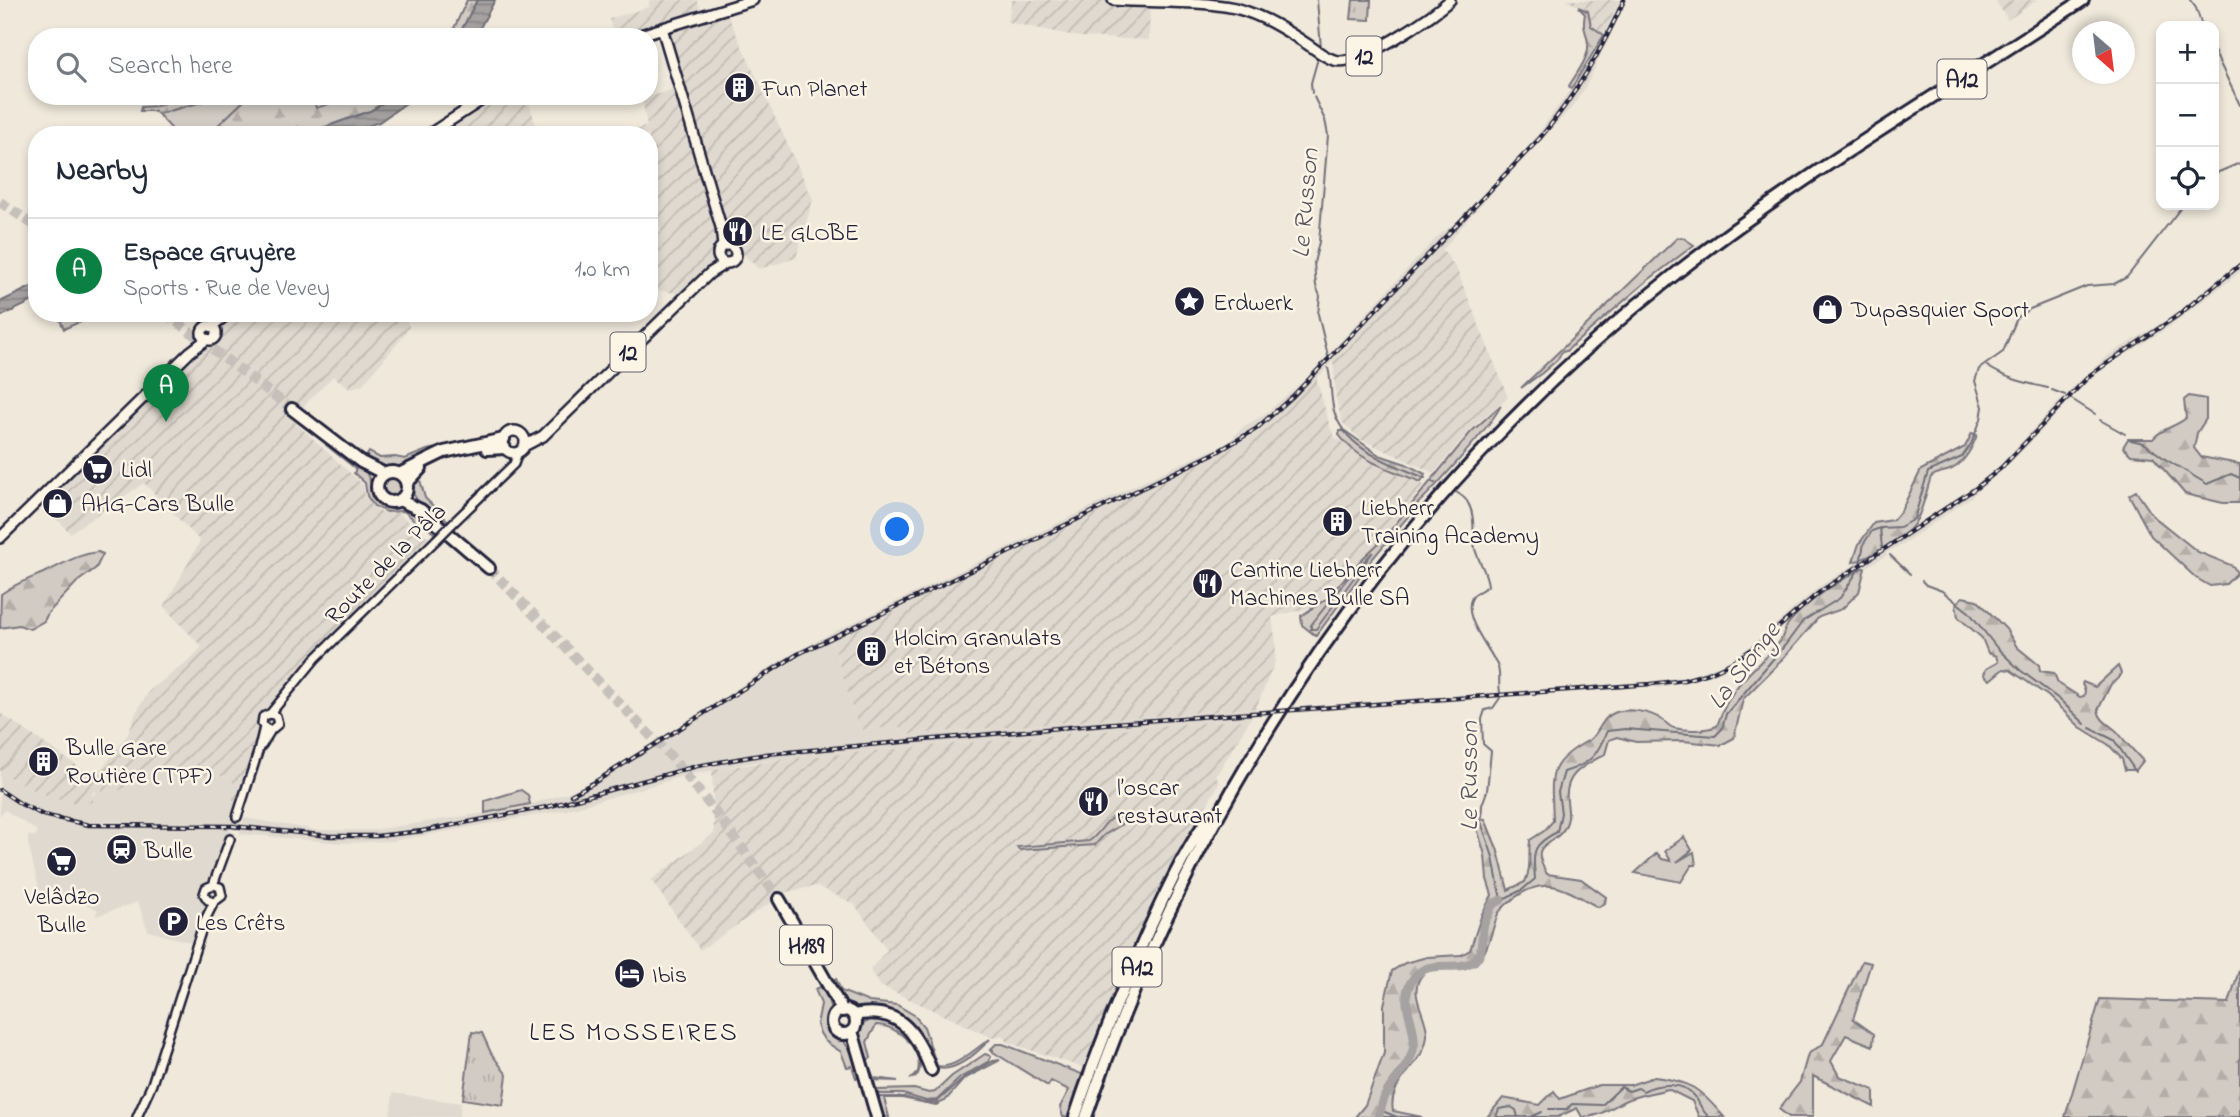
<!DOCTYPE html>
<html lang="en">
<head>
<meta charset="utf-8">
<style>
	body { margin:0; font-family:"Indie Flower",sans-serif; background:#f2f2f3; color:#1f2937 }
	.controls { position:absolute; right:21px; top:21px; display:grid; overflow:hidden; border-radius:14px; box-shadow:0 4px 10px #0003 }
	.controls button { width:63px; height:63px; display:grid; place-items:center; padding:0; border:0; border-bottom:2px solid #e0e1e3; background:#fff; color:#1f2937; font:35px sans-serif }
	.compass { position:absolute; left:2072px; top:21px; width:63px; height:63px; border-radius:50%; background:#fff; box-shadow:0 4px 10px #0003; rotate:152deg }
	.you { position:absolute; left:898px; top:530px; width:24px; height:24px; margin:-18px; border:5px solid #fff; border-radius:50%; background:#1a73e8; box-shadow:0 0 0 10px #1a73e833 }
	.badge { display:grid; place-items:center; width:46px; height:46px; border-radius:50%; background:#0b8043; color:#fff; font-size:23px; font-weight:700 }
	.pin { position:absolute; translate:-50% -58px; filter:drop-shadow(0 2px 4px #0008) }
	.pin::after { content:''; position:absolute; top:37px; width:24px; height:21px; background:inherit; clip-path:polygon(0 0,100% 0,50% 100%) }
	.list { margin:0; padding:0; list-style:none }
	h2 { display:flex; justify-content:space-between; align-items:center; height:91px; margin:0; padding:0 28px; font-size:30px }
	h2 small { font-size:23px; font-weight:400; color:#747a83 }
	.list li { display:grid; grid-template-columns:46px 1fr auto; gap:21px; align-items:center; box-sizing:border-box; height:105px; padding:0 28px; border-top:2px solid #e0e1e3 }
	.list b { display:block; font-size:26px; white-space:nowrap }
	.list p { margin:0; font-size:23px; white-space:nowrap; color:#747a83 }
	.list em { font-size:23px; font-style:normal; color:#747a83 }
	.icon { flex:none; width:38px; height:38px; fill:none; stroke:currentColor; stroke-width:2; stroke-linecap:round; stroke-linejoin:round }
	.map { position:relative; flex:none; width:2240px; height:1117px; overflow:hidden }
	.search { position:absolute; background:#fff; box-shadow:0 4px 10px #0003; left:28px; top:28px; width:630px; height:77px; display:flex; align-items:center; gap:18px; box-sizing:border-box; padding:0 24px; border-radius:28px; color:#747a83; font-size:26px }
	.panel { position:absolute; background:#fff; box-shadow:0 4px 10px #0003; left:28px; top:126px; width:630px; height:196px; border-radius:28px }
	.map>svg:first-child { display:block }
	.built { fill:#e0d9cf }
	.industrial { fill:url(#industrial-furrows) }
	.grass { fill:#d1cbc3; stroke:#7a767f; stroke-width:2 }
	.forest { fill:url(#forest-firs); stroke:#7a767f; stroke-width:2 }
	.park { fill:url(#park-tufts); stroke:#7a767f; stroke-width:2 }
	.water { fill:url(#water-rules); stroke:#716f79; stroke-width:2 }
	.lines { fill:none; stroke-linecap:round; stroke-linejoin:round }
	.stream { stroke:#716f79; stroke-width:2 }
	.river { stroke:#a6a2a2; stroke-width:9 }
	.minor-tunnel { stroke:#c6c0bb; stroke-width:7; stroke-dasharray:7 3.5; stroke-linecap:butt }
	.highway-tunnel { stroke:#c6c0bb; stroke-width:10; stroke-dasharray:10 5; stroke-linecap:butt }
	.minor-casing { stroke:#22223b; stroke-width:12 }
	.major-casing { stroke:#22223b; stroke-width:14 }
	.highway-casing { stroke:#22223b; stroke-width:16 }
	.minor { stroke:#fcf5e5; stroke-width:7 }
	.major { stroke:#fcf5e5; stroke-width:9 }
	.highway { stroke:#fcf5e5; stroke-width:10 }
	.rail-casing { stroke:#22223b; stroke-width:4.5 }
	.rail { stroke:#fcf5e5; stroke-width:2; stroke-dasharray:5; stroke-linecap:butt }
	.minor-bridge-casing { stroke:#22223b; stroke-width:12; stroke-linecap:butt }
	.minor-bridge { stroke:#fcf5e5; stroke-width:7 }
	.labels { text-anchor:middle; stroke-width:5; stroke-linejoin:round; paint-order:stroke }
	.shield { fill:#fcf5e5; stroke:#63616e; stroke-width:2 }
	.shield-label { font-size:23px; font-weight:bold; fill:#22223b }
	.poi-label { font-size:24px; fill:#22223b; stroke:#fcf5e5; text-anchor:start }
	.street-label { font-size:24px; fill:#22223b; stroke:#fcf5e5 }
	.water-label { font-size:26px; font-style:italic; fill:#575564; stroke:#fcf5e5 }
	.neighbourhood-label { font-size:26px; letter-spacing:2px; fill:#22223b; stroke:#fcf5e5 }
</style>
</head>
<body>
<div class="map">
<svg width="2240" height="1117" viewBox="0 0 2240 1117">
	<defs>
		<pattern id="industrial-furrows" width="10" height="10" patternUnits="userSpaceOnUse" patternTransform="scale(1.75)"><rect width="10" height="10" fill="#e0d9cf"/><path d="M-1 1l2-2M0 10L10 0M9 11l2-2" fill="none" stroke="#c0bab3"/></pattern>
		<pattern id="forest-firs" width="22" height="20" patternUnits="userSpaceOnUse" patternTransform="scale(1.75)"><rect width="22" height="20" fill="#d1cbc3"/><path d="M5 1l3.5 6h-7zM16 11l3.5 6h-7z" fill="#b3aea8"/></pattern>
		<pattern id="park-tufts" width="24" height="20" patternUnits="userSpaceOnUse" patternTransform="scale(1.75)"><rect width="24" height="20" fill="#d1cbc3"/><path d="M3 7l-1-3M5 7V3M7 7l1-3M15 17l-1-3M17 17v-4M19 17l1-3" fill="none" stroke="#b3aea8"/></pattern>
		<pattern id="water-rules" width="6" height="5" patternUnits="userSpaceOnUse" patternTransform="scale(1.75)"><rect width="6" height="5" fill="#a6a2a2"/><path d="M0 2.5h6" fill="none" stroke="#878485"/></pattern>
	</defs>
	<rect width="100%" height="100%" fill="#efe8db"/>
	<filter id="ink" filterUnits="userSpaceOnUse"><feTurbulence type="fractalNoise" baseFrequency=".0143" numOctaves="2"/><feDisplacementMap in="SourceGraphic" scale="14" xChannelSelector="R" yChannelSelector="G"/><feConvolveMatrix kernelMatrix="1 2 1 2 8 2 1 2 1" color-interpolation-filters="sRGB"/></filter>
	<g filter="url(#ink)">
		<path class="built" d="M 1619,0 L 1627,0 L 1586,86 L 1573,106 L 1473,213 L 1446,246 L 1279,417 L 1246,441 L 832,641 L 859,730 L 901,727 L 902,735 L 1256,708 L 1252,716 L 1246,717 L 1244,720 L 1177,724 L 754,762 L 684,776 L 566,810 L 393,841 L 342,843 L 239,834 L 244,818 L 316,830 L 373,830 L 485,813 L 535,803 L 567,793 L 598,778 L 780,661 L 824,637 L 1173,467 L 1228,443 L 1243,427 L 1265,414 L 1306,379 L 1437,237 L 1459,220 L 1527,149 L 1586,68 L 1604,35 Z
			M 2240,262 L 2240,272 L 2235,276 L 2170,326 L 2106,367 L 2083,386 L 2017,456 L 1971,497 L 1902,545 L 1886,553 L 1887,555 L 1829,589 L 1807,604 L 1763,646 L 1723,671 L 1659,688 L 1654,686 L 1295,713 L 1298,708 L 1302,707 L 1666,681 L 1689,676 L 1725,663 L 1747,649 L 1820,586 L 1908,531 L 1979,483 L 1992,473 L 2076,384 L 2107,356 L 2165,321 Z
			M 0,772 L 34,791 L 65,801 L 83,802 L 98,791 L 121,790 L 146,772 L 233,777 L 233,816 L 193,943 L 148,931 L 138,902 L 96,916 L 97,909 L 67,895 L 57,891 L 40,893 L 28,843 L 28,836 L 36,836 L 37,831 L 5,810 L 0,815 Z
			M 393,1093 L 461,1103 L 459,1117 L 390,1117 Z"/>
		<path class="industrial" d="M 649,0 L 697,0 L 704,19 L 726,12 L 813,199 L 796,258 L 759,269 L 741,252 L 727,254 L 682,294 L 649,289 L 649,235 L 661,231 L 649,194 L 649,135 L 631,135 L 630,132 L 647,126 L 642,99 L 674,89 L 655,25 L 615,37 L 609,19 L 649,7 Z
			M 1012,0 L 1135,0 L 1150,2 L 1149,40 L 1080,37 L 1007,22 Z
			M 1566,0 L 1619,0 L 1604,35 L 1591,26 L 1588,11 Z
			M 1995,0 L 2037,0 L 2008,20 Z
			M 496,96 L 527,96 L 539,135 L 436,135 Z
			M 1442,249 L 1456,268 L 1508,397 L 1472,428 L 1434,473 L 1360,439 L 1342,422 L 1336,399 L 1333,362 Z
			M 235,313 L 400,313 L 407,320 L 409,327 L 401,339 L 362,385 L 350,388 L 333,376 L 301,409 L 296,404 L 287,415 L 363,485 L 365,497 L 375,509 L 383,513 L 398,513 L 432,540 L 294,678 L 257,736 L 233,816 L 233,777 L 146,772 L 121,790 L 98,791 L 92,793 L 92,802 L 83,804 L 65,801 L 34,791 L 0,772 L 0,713 L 95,778 L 127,736 L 137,711 L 149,691 L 191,659 L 202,647 L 164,607 L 200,541 L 144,483 L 70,533 L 41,502 Z
			M 1316,377 L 1330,427 L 1335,437 L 1367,460 L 1424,485 L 1389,530 L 1321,601 L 1309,608 L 1272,617 L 1276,644 L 1275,662 L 1256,708 L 902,735 L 901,727 L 859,730 L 832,641 L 1246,441 L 1279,417 Z
			M 1252,716 L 1216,776 L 1220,782 L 1156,893 L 1084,1068 L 1010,1043 L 1005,1040 L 1002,1035 L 993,1038 L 879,985 L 870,970 L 887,950 L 854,904 L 817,886 L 786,892 L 700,950 L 651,880 L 714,833 L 712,770 L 783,759 L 1177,724 L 1244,720 L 1246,717 Z"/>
		<path class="grass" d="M 223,96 L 249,96 L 208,135 L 177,135 L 158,114 Z
			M 1682,237 L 1694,245 L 1647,281 L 1566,351 L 1562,352 L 1557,360 L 1542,373 L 1521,388 L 1677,238 Z
			M 57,313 L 99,313 L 64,329 Z
			M 1501,405 C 1495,421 1425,500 1411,509 L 1411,513 L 1373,558 L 1316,636 L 1302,625 L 1301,616 L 1326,599 L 1361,560 L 1384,538 L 1471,432 Z
			M 329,442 L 366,472 L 380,502 L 386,505 L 398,505 L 415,511 L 440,531 L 436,535 L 422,523 L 420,525 L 404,511 L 387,512 L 374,506 L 367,496 L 365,483 L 354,473 L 356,469 L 326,445 Z
			M 461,442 L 461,445 L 400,469 L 384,469 L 364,460 L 369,452 L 380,458 L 395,457 L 405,459 L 427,450 Z
			M380 487a12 12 0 1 1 24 0a12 12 0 1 1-24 0Z
			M 419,476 L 425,498 L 449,522 L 446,525 C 432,514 413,503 411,485 Z
			M 521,790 L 528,795 L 530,804 L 485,813 L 485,801 Z
			M 1118,815 L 1122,817 L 1121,825 L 1104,835 L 1095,845 L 1019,850 L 1017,847 L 1089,841 C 1100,834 1106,818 1118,815 Z
			M 1684,837 L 1692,850 L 1677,862 L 1694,852 L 1696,865 L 1692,865 L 1681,882 L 1635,873 L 1657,853 L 1662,859 L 1671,861 L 1665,851 Z
			M 836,979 L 841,991 L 869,1002 L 897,1005 L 914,1015 L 924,1027 L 937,1066 C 955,1070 975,1048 990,1039 C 977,1053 954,1075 934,1067 C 921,1039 915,1015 881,1012 C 870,1011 858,1012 848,1008 L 843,1004 L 830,982 Z
			M 823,986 L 831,1009 L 828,1022 L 830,1029 L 845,1043 L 853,1055 L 862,1079 L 856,1078 L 852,1066 L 847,1067 L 841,1052 L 825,1041 L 820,1033 L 817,1025 L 821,1004 L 815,989 Z
			M 874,1018 C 883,1019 893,1021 901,1027 C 913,1036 927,1063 916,1077 L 912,1078 L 918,1072 C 923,1049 898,1025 876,1025 L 867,1042 L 871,1058 L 867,1060 L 874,1078 L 898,1081 L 869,1080 L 856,1037 L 861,1025 Z
			M 996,1044 L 1003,1044 L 1087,1076 L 1074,1117 L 1063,1117 L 1060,1107 L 1069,1090 L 1051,1081 L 1048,1086 L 993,1052 L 993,1049 L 992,1051 L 990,1050 Z
			M 985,1054 L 991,1056 L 989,1061 L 960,1078 L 937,1100 L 926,1101 L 903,1094 L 878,1094 L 877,1090 L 914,1089 L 929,1093 L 935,1092 L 952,1076 Z
			M 1000,1060 L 964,1079 L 945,1101 L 936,1105 L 902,1098 L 884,1098 L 889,1117 L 881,1117 L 874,1097 L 904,1097 L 925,1103 L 937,1102 L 965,1077 L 993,1061 Z"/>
		<path class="forest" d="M 467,0 L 477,0 L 458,37 L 450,37 Z
			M 1578,7 L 1588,11 L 1591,26 L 1604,35 L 1571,89 L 1569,86 C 1576,74 1590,57 1588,43 C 1586,29 1582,29 1585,14 Z
			M 180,96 L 223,96 L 158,114 L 154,111 L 140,111 L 141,107 L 157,106 Z
			M 249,96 L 313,96 L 316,108 L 354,96 L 395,96 L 370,111 L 303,135 L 208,135 Z
			M 2189,396 L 2206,399 L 2206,419 L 2197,433 L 2194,448 L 2201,457 L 2240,464 L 2240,503 L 2223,503 L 2185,494 L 2153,457 L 2131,455 L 2123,447 L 2128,439 L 2153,439 C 2161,428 2176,427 2186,418 L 2184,400 Z
			M 1340,431 L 1345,431 L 1379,455 L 1406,464 L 1425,474 L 1421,482 C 1392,470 1358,461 1339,435 Z
			M 1972,433 L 1977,435 C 1972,449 1962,467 1947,471 C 1940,473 1937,472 1931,477 C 1926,491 1923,512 1914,524 C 1905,538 1869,558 1853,562 L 1859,544 L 1874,523 L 1893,520 L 1901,511 L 1921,470 L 1965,447 Z
			M 2136,491 L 2153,516 L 2198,552 L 2233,566 L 2237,573 L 2226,584 L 2210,586 L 2196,578 L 2151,536 L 2129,495 Z
			M 98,552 L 103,554 L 96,568 L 77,582 L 48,613 L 44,621 L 30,629 L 19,625 L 0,628 L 1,594 C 16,584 24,581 41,574 C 61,566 76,554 98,552 Z
			M 1373,552 L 1316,629 L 1311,629 L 1311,625 L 1347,579 Z
			M 1862,568 L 1865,568 L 1859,592 L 1842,609 L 1819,617 L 1777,665 L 1743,699 L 1734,738 L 1721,745 L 1683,741 L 1636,742 L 1617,737 L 1609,740 L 1605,754 C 1584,766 1564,773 1567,801 C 1568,812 1570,817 1565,827 C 1556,847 1526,839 1547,874 L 1581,879 L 1606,897 L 1605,903 L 1598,907 C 1566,890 1547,873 1513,899 C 1507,904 1501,908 1498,914 C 1491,932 1489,950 1476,964 C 1463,966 1433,964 1424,973 C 1405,992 1428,1015 1427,1035 C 1425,1066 1387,1080 1393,1111 L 1422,1117 L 1355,1117 L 1365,1105 L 1384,1053 L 1384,1005 L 1392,971 L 1405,963 L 1427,957 L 1461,955 L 1470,950 L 1482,914 L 1492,895 L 1487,879 L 1485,855 L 1474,818 L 1485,819 L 1498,851 L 1508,890 L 1525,882 C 1532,866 1528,857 1530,840 L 1544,831 L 1553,821 C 1552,776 1544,765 1589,740 C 1600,733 1601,718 1614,713 C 1627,707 1650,712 1661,719 C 1666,722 1669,727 1674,728 C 1687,731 1705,731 1717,726 C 1732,682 1749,676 1778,644 C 1783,638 1784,630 1788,624 C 1807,600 1836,584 1862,568 Z
			M 1962,597 L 1977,600 L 2006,629 L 2017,647 L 2039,665 L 2040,671 L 2054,673 L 2058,683 L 2080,697 L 2084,696 L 2085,691 L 2082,684 L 2083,682 L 2095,687 L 2118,666 L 2121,673 L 2119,678 L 2111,684 L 2098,710 C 2101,724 2112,724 2120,735 C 2127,744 2135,752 2143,761 L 2136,770 L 2125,770 L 2122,759 L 2109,745 L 2080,727 L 2048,696 L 2010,670 L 2003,669 L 1990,680 L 1984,675 L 1986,669 L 1998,662 L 1996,656 L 1988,653 L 1982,638 L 1958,617 L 1956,605 Z
			M 1862,961 L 1871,963 L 1853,1019 L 1874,1034 L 1873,1046 L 1846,1035 L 1831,1061 L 1839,1076 L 1874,1090 L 1874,1107 L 1813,1076 L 1813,1117 L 1789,1117 L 1779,1109 L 1800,1082 L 1808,1054 L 1823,1044 Z
			M 2240,967 L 2240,1117 L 2065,1117 L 2100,999 L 2229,1003 Z
			M 1654,1077 C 1691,1081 1700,1089 1724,1117 L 1699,1117 L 1692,1101 L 1668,1089 C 1654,1093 1636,1095 1624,1101 C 1609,1109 1600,1117 1582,1117 L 1577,1108 L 1558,1117 L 1487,1117 L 1503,1098 L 1540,1105 L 1554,1091 L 1560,1099 L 1599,1085 L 1630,1085 Z"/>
		<path class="park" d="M 1353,0 L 1371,0 L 1370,20 L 1351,19 Z
			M 472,1032 L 482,1033 L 491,1053 L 507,1075 L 503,1105 L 463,1099 Z"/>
		<path class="water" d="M 477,0 L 495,0 L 475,37 L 458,37 Z
			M 395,96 L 416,96 L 379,122 L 342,135 L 303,135 L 370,111 Z
			M 37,284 L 37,299 L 0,317 L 0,302 Z"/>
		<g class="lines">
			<path class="stream" d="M 1317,0 L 1321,48
				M 2190,0 L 2196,8 L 2202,26
				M 2214,51 L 2240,105
				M 1312,93 L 1311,83 L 1318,58
				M 1314,97 L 1325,120 L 1328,135 L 1319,242 L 1314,263 L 1316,286 L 1320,296 L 1318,314 L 1328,356
				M 2214,174 L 2240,163
				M 1987,366 C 2006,379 2026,383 2048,388
				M 1328,368 C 1332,382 1330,397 1334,411 C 1346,451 1391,463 1425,478
				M 2052,390 L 2065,395
				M 2070,398 L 2095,414
				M 2100,420 L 2125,434
				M 2131,440 L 2144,443 L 2165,459 L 2207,484 L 2231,474 L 2240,478
				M 1430,481 L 1435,483
				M 1456,492 C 1461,495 1466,498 1468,503 C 1476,516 1472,534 1475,549 C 1479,563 1487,572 1488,586 C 1484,589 1477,592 1474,595 C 1458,613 1490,648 1497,665 C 1501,672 1498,683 1500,692
				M 1880,528 L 1882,548
				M 1890,555 L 1910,574
				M 1922,581 L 1926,585 L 1942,591 L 1969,612 L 1997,648 L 2020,670 L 2060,700 L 2085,724
				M 1500,698 L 1493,708 L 1485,710 L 1482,719 L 1483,744 L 1491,751 L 1487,791 L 1482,805 L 1481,822 L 1493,857 L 1501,900 L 1522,890 L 1535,879 C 1533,852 1531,845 1557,832 L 1561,813 L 1558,792 L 1564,772 C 1590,764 1597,756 1607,731 L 1625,729 L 1715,736 L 1722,729 L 1726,714 L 1786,644 L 1803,621 L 1840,598 L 1859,569 L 1864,543 L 1872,531 L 1880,528 L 1900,527 L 1914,519 L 1928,472 L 1962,457 L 1971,444 L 1981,419 L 1983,407 L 1975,381 L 1979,369 L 2003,352 L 2017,318 L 2030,309 L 2087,286 L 2114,284 L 2127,277 L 2183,205
				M 2090,728 L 2114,740 L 2136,772
				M 1549,1109 L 1567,1109 L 1572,1104 L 1602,1105 L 1621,1087 L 1629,1091 L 1638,1088 L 1643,1091 C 1659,1083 1685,1081 1696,1098 C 1701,1106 1702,1111 1709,1117
				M 1380,1110 L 1397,1117
				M 1496,1117 L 1499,1109 L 1511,1107 L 1516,1110 L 1518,1117
				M 1524,1117 L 1528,1117
				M 1531,1117 L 1542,1112"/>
			<path class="river" d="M 1378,1117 C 1381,1110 1382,1103 1385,1096 C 1392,1081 1409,1068 1413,1050 C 1419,1027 1398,1004 1411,982 C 1427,954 1456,975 1475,960 C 1484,953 1481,934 1484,924 C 1486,918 1490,911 1492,905 L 1501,900"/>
			<path class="minor-tunnel" d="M 230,839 L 237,817"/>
			<path class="highway-tunnel" d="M 0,202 L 37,227
				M 165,313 L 292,409
				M 489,568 L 675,761 L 723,822 L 779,899"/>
			<defs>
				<path id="minor" d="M 453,523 L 514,464 L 518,452
					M 270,714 L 316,658 L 436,540
					M 262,745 L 271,730 L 278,724 L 276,716 L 269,714 L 263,717 L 262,724 L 266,729 L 271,730
					M 237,817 L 258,752 L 264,727
					M 213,885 L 230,839
					M 137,1117 L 152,1084 L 204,922 L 214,902 L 222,896 L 220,887 L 213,885 L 206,888 L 204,894 L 208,900 L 214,902"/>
				<path id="major" d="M 1113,0 C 1153,3 1196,0 1235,8 C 1262,15 1284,29 1307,44 C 1315,49 1324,57 1334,60 C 1357,68 1432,17 1450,0
					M 662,28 L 721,227 L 723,246
					M 634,37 L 753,0
					M 428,135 L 488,96
					M718 254a9 9 0 1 1 18 0a9 9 0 1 1-18 0Z
					M 212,326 L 229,313
					M202 333a7 7 0 1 1 14 0a7 7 0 1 1-14 0Z
					M503 442a11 11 0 1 1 22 0a11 11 0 1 1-22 0Z
					M 524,446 L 543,436 L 686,296 L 710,273 L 726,263
					M 0,538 L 190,352 L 207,339"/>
				<path id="highway" d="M 292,409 L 361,462 L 385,474
					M 487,449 L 505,448
					M377 487a15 15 0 1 1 30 0a15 15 0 1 1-30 0Z
					M 399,474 L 444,452 L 504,439
					M 407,483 L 421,468
					M 399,500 L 421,510 L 489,568
					M 779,899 L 843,1011
					M832 1022a12 12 0 1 1 24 0a12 12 0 1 1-24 0Z
					M 853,1015 C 899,1006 916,1031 931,1070
					M 852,1031 L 877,1117
					M 1075,1117 C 1096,1053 1121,992 1148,931 C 1165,894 1183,855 1206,821
					M 1086,1117 C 1200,782 1400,490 1679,271 C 1807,171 1948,89 2083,0"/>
			</defs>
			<use href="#minor" class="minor-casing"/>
			<use href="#major" class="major-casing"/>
			<use href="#highway" class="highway-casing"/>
			<use href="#minor" class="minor"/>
			<use href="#major" class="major"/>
			<use href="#highway" class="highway"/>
			<defs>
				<path id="rail" d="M 0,790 L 21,804 L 43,815 L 89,825 L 231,826 L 330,836 L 377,836 L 422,831 L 547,807 L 697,766 L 766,754 L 1115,723 L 1651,684 L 1684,680 L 1709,673 L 1731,663 L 1755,647 L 1821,591 L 1976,488 L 2001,468 L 2090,375 L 2177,316 L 2240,265
					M 571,795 L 595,782 L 798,654 L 1219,451 L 1256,429 L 1293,396 L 1540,138 C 1575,96 1602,50 1624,0"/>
			</defs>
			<use href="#rail" class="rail-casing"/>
			<use href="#rail" class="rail"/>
			<defs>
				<path id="minor-bridge" d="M 436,540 L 453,523"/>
			</defs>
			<use href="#minor-bridge" class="minor-bridge-casing"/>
			<use href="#minor-bridge" class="minor-bridge"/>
		</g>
	</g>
	<defs>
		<symbol id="building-disc" viewBox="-11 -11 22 22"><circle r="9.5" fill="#22223b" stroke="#fcf5e5"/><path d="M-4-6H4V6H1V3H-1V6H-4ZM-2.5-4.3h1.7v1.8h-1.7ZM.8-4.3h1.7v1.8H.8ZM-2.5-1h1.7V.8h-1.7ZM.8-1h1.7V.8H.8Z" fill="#fff"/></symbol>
		<symbol id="restaurant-disc" viewBox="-11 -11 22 22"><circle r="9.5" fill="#22223b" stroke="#fcf5e5"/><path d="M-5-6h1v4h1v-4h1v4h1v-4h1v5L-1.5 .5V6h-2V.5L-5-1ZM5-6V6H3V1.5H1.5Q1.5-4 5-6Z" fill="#fff"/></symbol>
		<symbol id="sight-disc" viewBox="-11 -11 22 22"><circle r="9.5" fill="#22223b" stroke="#fcf5e5"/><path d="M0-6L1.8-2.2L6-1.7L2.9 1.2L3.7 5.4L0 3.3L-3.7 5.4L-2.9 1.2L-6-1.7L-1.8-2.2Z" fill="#fff"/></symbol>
		<symbol id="shop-disc" viewBox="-11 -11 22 22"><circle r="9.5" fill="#22223b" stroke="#fcf5e5"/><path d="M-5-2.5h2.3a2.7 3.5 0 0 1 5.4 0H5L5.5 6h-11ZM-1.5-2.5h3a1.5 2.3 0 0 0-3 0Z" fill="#fff"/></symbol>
		<symbol id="supermarket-disc" viewBox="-11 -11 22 22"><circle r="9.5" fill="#22223b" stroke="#fcf5e5"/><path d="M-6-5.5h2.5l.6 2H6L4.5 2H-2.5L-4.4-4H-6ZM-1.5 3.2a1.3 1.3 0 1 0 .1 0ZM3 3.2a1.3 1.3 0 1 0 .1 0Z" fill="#fff"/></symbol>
		<symbol id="station-disc" viewBox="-11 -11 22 22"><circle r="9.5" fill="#22223b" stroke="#fcf5e5"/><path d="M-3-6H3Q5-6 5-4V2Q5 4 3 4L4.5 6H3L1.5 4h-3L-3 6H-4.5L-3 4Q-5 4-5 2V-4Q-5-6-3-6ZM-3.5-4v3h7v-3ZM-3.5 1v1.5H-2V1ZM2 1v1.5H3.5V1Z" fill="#fff"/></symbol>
		<symbol id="parking-disc" viewBox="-11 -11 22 22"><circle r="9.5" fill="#22223b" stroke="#fcf5e5"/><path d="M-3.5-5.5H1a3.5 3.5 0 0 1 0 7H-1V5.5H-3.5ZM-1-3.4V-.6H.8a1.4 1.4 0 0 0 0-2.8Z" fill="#fff"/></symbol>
		<symbol id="hotel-disc" viewBox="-11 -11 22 22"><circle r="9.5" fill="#22223b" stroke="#fcf5e5"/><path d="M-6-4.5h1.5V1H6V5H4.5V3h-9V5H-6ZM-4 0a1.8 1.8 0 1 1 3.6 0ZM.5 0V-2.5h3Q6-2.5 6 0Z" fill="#fff"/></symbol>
	</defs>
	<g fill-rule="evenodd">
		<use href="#building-disc" x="722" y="70" width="35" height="35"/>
		<use href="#restaurant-disc" x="720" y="214" width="35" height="35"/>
		<use href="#sight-disc" x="1172" y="284" width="35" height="35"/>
		<use href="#shop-disc" x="1810" y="292" width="35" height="35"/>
		<use href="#supermarket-disc" x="80" y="452" width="35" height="35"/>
		<use href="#shop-disc" x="40" y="486" width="35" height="35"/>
		<use href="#building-disc" x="1320" y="504" width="35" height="35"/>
		<use href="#restaurant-disc" x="1190" y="566" width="35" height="35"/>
		<use href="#building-disc" x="854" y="634" width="35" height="35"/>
		<use href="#building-disc" x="26" y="744" width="35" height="35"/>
		<use href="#restaurant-disc" x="1076" y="784" width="35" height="35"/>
		<use href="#station-disc" x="104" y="832" width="35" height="35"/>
		<use href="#supermarket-disc" x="44" y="844" width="35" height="35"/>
		<use href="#parking-disc" x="156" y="904" width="35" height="35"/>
		<use href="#hotel-disc" x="612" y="956" width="35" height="35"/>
	</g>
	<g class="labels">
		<g class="shield">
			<rect x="1346.5" y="36.5" width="35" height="39" rx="5"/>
			<rect x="1937.5" y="59.5" width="49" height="39" rx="5"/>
			<rect x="610.5" y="332.5" width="35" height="39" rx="5"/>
			<rect x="780" y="925.5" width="52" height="39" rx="5"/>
			<rect x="1112.5" y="947.5" width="49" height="39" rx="5"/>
		</g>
		<g class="shield-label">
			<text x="1364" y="64">12</text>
			<text x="1962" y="87">A12</text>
			<text x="628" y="360">12</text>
			<text x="806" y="953">H189</text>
			<text x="1137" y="975">A12</text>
		</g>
		<g class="poi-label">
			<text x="762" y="96">Fun Planet</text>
			<text x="761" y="240">LE GLOBE</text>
			<text x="1213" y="310">Erdwerk</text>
			<text x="1851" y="317">Dupasquier Sport</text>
			<text x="121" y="477">Lidl</text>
			<text x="81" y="511">AHG-Cars Bulle</text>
			<text x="1361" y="515">Liebherr<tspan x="1361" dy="28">Training Academy</tspan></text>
			<text x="1230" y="577">Cantine Liebherr<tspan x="1230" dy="28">Machines Bulle SA</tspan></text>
			<text x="894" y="645">Holcim Granulats<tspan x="894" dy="28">et Bétons</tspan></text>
			<text x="66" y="755">Bulle Gare<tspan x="66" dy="28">Routière (TPF)</tspan></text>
			<text x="1117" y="795">l’oscar<tspan x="1117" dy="28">restaurant</tspan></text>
			<text x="144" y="858">Bulle</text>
			<text x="62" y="904" text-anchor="middle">Velâdzo<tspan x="62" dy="28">Bulle</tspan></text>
			<text x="196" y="930">Les Crêts</text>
			<text x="652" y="982">Ibis</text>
		</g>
		<g class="street-label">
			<text transform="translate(385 563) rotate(-45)" y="8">Route de la Pâla</text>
		</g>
		<g class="water-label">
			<text transform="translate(1304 203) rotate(-85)" y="9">Le Russon</text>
			<text transform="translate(1743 665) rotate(-53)" y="9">La Sionge</text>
			<text transform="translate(1468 776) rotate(-90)" y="9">Le Russon</text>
		</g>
		<g class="neighbourhood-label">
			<text x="634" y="1040">LES MOSSEIRES</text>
		</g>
	</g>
</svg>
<div class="controls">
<button>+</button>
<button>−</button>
<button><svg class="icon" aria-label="locate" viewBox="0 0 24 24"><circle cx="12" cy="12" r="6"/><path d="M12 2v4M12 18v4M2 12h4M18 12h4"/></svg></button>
</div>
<svg class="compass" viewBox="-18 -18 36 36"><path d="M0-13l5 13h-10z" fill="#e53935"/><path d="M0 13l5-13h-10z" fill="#747a83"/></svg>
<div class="you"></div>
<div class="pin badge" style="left:166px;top:422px">A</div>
<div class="search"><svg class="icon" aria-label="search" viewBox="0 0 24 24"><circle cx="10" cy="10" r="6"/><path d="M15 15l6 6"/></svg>Search here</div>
<section class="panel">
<h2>Nearby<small></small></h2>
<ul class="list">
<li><span class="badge">A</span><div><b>Espace Gruyère</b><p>Sports · Rue de Vevey</p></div><em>1.0 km</em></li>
</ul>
</section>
</div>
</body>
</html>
